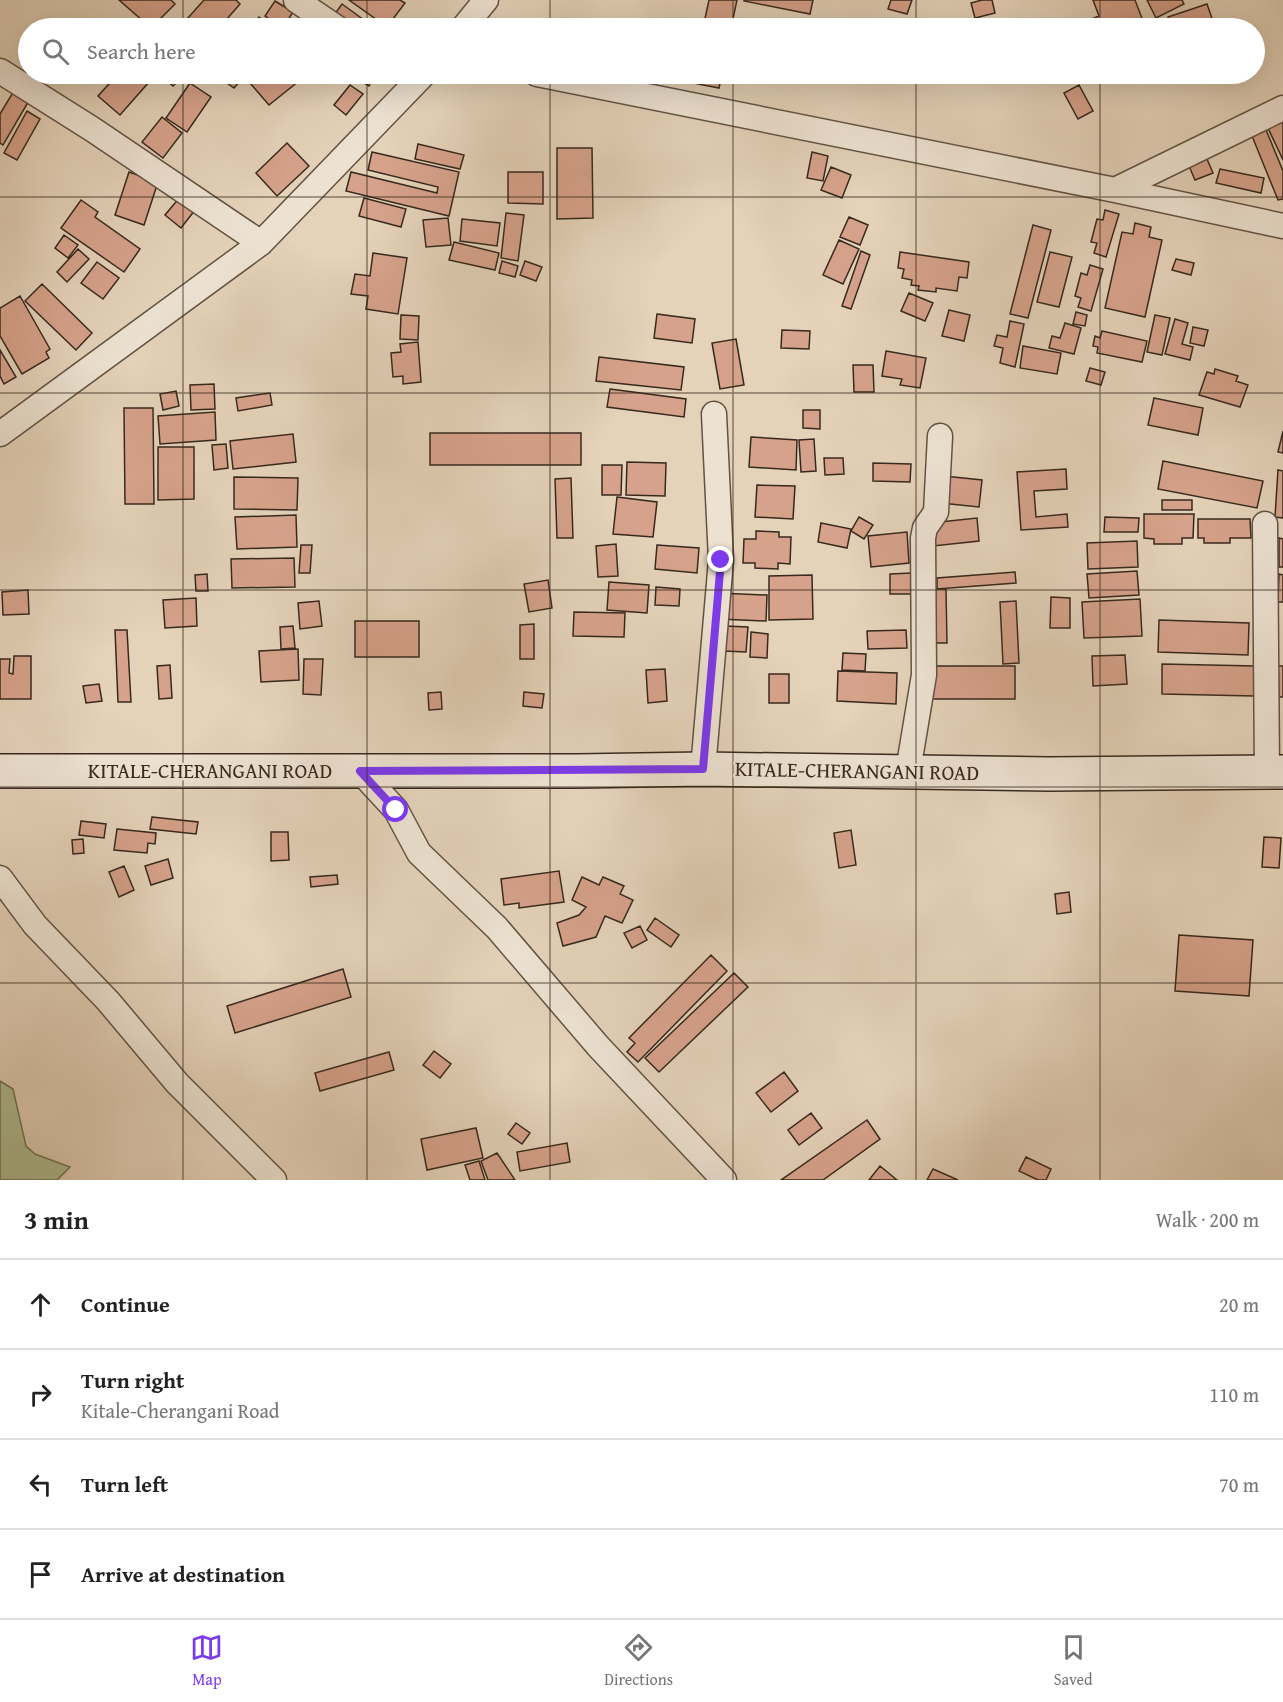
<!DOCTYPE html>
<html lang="en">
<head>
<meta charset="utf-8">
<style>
	body { margin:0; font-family:"Gentium Book Plus",serif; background:#f2f2f2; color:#222 }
	.stop { position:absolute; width:18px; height:18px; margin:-14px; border:4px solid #7c3aed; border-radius:50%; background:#fff }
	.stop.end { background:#7c3aed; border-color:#fff; box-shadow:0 2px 6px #0008 }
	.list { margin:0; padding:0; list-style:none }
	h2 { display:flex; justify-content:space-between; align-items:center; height:78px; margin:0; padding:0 24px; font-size:26px }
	h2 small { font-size:20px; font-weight:400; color:#767676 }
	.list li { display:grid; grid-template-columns:39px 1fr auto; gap:18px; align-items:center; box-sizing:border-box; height:90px; padding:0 24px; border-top:2px solid #e0e0e0 }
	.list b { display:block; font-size:22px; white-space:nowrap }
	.list p { margin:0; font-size:20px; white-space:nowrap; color:#767676 }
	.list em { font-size:20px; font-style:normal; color:#767676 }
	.icon { flex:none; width:33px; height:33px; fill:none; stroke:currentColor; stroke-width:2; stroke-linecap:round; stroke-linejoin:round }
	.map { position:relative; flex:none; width:1283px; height:1180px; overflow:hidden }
	.search { position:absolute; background:#fff; box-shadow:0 6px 24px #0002; left:18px; right:18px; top:18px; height:66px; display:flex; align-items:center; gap:15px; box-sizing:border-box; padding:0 21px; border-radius:33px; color:#767676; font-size:22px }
	.sheet { height:438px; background:#fff }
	nav { display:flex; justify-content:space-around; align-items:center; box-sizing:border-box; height:84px; border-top:2px solid #e0e0e0; background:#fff; font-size:16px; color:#767676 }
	nav a { display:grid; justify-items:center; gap:3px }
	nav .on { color:#7c3aed }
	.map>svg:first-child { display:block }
	.green { fill:#afbd93; stroke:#737358; stroke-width:1.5 }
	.building { fill:#d6a28b; stroke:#37291e; stroke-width:1.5 }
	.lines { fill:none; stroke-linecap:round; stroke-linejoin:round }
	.street-casing { stroke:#625345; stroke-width:27 }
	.secondary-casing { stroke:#37291e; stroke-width:36 }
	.street { stroke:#ede2d2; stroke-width:24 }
	.secondary { stroke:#ede2d2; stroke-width:33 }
	.route { stroke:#7c3aed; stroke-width:8 }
	.grid { fill:none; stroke:#37291e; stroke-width:1.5; stroke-opacity:0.55 }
	.labels { text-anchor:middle; stroke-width:4.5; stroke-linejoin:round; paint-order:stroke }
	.street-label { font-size:21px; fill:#37291e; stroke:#ede2d2 }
</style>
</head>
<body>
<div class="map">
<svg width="1283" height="1180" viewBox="0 0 1283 1180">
	<rect width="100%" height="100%" fill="#e4d2b9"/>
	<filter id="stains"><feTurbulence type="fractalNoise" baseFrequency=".00333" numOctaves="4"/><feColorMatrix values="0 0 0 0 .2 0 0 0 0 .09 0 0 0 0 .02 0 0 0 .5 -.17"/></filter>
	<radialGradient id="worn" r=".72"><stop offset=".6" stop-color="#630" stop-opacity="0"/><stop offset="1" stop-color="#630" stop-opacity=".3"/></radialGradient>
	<path class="green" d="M 0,1081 L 13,1089 L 26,1146 L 35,1154 L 70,1167 L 57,1180 L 0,1180 Z"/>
	<path class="building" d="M 119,0 L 171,0 L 175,4 L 151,28 Z
		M 204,0 L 236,0 L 240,4 L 219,28 L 179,28 Z
		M 349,0 L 400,0 L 405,3 L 387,27 Z
		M 709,0 L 737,0 L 731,28 L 703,28 Z
		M 744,0 L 813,0 L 810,14 L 744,1 Z
		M 891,0 L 912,0 L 907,14 L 888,9 Z
		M 982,0 L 992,0 L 995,13 L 975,18 L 971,3 Z
		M 1093,0 L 1135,0 L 1143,21 L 1123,28 L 1096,28 L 1092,19 L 1099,16 Z
		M 1147,0 L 1182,0 L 1184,4 L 1156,18 Z
		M 275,1 L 293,12 L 283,28 L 265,16 Z
		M 342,4 L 375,28 L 353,28 L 334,15 Z
		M 1207,4 L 1215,27 L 1211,28 L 1172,28 L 1168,17 Z
		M 259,17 L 273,28 L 249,28 Z
		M 966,20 L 992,20 L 992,28 L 966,28 Z
		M 118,74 L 139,74 L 149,82 L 120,115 L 98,96 Z
		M 159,74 L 185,74 L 173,86 Z
		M 214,74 L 246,74 L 234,88 Z
		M 261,74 L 293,74 L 299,81 L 269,105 L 250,83 Z
		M 349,74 L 375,74 L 369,86 Z
		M 694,74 L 722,74 L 719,88 L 693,83 Z
		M 190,83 L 211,97 L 187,132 L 166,118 Z
		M 350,85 L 363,94 L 346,115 L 334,105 Z
		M 1079,85 L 1093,111 L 1078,119 L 1064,93 Z
		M 15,89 L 30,99 L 3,145 L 0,143 L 0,114 Z
		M 27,111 L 40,119 L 17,160 L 4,153 Z
		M 162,117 L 182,133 L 163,158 L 142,142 Z
		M 1283,118 L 1283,160 L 1267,126 Z
		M 1264,125 L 1283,171 L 1283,199 L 1278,200 L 1250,131 Z
		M 287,143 L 309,166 L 277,196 L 256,173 Z
		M 418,144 L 464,155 L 460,169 L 415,159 Z
		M 557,148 L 592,148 L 593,218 L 557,219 Z
		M 372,152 L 459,172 L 449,216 L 346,191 L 351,172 L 437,193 L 438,187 L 368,170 Z
		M 812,152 L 828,156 L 823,181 L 807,178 Z
		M 1204,152 L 1213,173 L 1195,180 L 1186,159 Z
		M 831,167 L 851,175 L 842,198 L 821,190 Z
		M 1220,169 L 1264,178 L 1261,193 L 1216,183 Z
		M 129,172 L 158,182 L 144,225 L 115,215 Z
		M 508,172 L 543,172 L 543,204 L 508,203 Z
		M 180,197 L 195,210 L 181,228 L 165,215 Z
		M 364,198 L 406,209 L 401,227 L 359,216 Z
		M 81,200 L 98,212 L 95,217 L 140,249 L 124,272 L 61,228 Z
		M 1105,210 L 1119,214 L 1106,257 L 1094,253 L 1097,243 L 1091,242 L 1097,219 L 1103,220 Z
		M 506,213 L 524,215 L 518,261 L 501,258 Z
		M 849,217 L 868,225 L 860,245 L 840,237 Z
		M 448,218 L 451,245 L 426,247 L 423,220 Z
		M 462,219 L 500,223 L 497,246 L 460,241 Z
		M 1135,223 L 1151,227 L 1149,237 L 1162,240 L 1145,317 L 1105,308 L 1122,232 L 1133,234 Z
		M 1033,225 L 1051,230 L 1028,318 L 1010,314 Z
		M 64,235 L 78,245 L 68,258 L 55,248 Z
		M 839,240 L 859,249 L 843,284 L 823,275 Z
		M 454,242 L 499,253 L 495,270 L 449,260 Z
		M 78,249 L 89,259 L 67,282 L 57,272 Z
		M 861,251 L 870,255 L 851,309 L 842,306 Z
		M 900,252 L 969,262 L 967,278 L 959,277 L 957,291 L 936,288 L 936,292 L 918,290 L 919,286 L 911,285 L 912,280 L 902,278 L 904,269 L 898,268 Z
		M 1050,252 L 1072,257 L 1059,307 L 1037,302 Z
		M 373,253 L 407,258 L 398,314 L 366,309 L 368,296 L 351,294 L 355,274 L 370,276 Z
		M 1176,259 L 1194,263 L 1191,275 L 1172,270 Z
		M 502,261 L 518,266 L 515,277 L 499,273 Z
		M 525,261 L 542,267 L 536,281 L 520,275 Z
		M 97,262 L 119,278 L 103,299 L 81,283 Z
		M 1090,265 L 1103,269 L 1091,311 L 1078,307 L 1081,298 L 1075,296 L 1081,273 L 1087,275 Z
		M 42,284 L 92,333 L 76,350 L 25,301 Z
		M 909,293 L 933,303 L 925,321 L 901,311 Z
		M 20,296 L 50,349 L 46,352 L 49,358 L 22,374 L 0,336 L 0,308 Z
		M 949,310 L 970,315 L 964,341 L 942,336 Z
		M 1076,312 L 1087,315 L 1085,326 L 1073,324 Z
		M 657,314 L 695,319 L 692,343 L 654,338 Z
		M 401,315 L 419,316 L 418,340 L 400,339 Z
		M 1155,315 L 1170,318 L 1162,355 L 1147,352 Z
		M 1175,319 L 1188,323 L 1182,344 L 1193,347 L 1190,360 L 1165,354 Z
		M 1010,321 L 1024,324 L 1015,367 L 1000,363 L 1003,348 L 994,346 L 997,335 L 1007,337 Z
		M 1065,323 L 1081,328 L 1074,354 L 1049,348 L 1052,336 L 1060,338 Z
		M 1193,327 L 1208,330 L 1204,346 L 1190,343 Z
		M 782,330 L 810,331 L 809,349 L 781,348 Z
		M 1102,331 L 1147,341 L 1142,362 L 1097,353 L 1098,347 L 1093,346 L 1095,336 L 1100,338 Z
		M 736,339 L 744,385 L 720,389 L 712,343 Z
		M 418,342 L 421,382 L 403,384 L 403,376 L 393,377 L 391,353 L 401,352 L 400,344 Z
		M 1023,346 L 1061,353 L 1057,374 L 1020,368 Z
		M 0,350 L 16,377 L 4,384 L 0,376 Z
		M 886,351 L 926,358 L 920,388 L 900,385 L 902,379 L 882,376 Z
		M 599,357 L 684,367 L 681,390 L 596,381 Z
		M 853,365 L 873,365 L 874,392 L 854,392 Z
		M 1090,368 L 1105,372 L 1101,385 L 1086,381 Z
		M 1215,369 L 1238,376 L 1236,381 L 1248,385 L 1240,407 L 1199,395 L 1207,372 L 1214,374 Z
		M 214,384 L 215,409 L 191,410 L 190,385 Z
		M 610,389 L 686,399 L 684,417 L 607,407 Z
		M 176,391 L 179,406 L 163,410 L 160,394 Z
		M 270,393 L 272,405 L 238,411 L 236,398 Z
		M 1154,398 L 1203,408 L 1198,435 L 1148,425 Z
		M 124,408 L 153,408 L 154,504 L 125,504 Z
		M 803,410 L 820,410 L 820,429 L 803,428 Z
		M 215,412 L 216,440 L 160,444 L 158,416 Z
		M 1283,431 L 1283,453 L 1278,452 Z
		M 430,433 L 581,433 L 581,465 L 430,465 Z
		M 293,434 L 296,462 L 233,469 L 230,441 Z
		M 751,437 L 797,440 L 796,470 L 749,467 Z
		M 814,439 L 816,471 L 801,472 L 799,440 Z
		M 226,444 L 228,468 L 214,470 L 212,445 Z
		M 158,447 L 194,447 L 194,499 L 158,500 Z
		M 824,458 L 843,458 L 844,474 L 825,475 Z
		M 1163,461 L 1263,481 L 1257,508 L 1158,489 Z
		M 627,462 L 666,463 L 665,496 L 626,495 Z
		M 873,463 L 911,464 L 910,482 L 873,481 Z
		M 602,465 L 622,465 L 621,495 L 602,495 Z
		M 1066,469 L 1067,489 L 1034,491 L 1036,517 L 1067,514 L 1068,527 L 1021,530 L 1017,472 Z
		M 1278,470 L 1283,471 L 1283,518 L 1275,517 Z
		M 944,476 L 982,480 L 979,507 L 941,503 Z
		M 234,477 L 298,478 L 297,510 L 234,509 Z
		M 571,478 L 573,538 L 557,538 L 555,479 Z
		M 757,485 L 795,486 L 793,519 L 755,517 Z
		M 617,497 L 657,502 L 653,537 L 613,534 Z
		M 1162,500 L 1192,500 L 1192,510 L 1162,510 Z
		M 1144,514 L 1194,514 L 1193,538 L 1182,538 L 1182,544 L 1154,544 L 1154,539 L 1144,538 Z
		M 296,515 L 297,547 L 237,549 L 235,517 Z
		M 859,517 L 873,525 L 864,539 L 851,531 Z
		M 1105,517 L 1139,518 L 1138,532 L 1104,532 Z
		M 977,518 L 979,541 L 933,546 L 931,523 Z
		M 1198,519 L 1250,519 L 1251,538 L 1230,538 L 1230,543 L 1204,543 L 1204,538 L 1198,538 Z
		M 821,523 L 851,529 L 847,548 L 818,542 Z
		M 756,531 L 779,532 L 779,537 L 791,537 L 790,564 L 778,563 L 778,569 L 755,568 L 755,563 L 743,563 L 744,539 L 756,539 Z
		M 907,532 L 909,563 L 871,567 L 868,536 Z
		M 1279,538 L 1283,539 L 1283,567 L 1279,567 Z
		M 1137,541 L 1138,567 L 1088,569 L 1087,543 Z
		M 616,544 L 618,576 L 598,577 L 596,546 Z
		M 301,545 L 312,545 L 310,573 L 299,573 Z
		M 657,545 L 699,548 L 697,573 L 655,569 Z
		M 294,558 L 295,587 L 232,588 L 231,559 Z
		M 1137,571 L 1139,595 L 1089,598 L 1087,574 Z
		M 1015,572 L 1016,583 L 937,589 L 937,578 Z
		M 911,573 L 911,594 L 890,594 L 890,574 Z
		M 207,574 L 208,591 L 196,591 L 195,575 Z
		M 1279,574 L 1283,575 L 1283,602 L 1278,602 Z
		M 812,575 L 813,619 L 769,620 L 769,576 Z
		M 548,580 L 552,608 L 529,612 L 524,584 Z
		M 609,582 L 649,585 L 647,613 L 607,610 Z
		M 656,587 L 680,589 L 679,606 L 655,605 Z
		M 932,589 L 946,589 L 947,643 L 932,643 Z
		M 28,590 L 29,614 L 3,615 L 2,592 Z
		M 718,593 L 767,595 L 766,621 L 718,619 Z
		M 1051,597 L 1070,598 L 1070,628 L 1050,628 Z
		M 196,598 L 197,626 L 165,628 L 163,600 Z
		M 1140,599 L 1142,636 L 1084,638 L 1082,602 Z
		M 319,601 L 322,626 L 300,629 L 298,603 Z
		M 1016,601 L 1019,663 L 1003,664 L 1000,602 Z
		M 574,612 L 625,613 L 624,637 L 573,636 Z
		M 1159,620 L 1249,623 L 1248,655 L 1158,652 Z
		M 355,621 L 419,621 L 419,657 L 355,657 Z
		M 534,624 L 534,659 L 520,659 L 520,625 Z
		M 293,626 L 295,648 L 281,649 L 280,627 Z
		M 725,626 L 748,627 L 746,652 L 723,651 Z
		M 115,630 L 127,630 L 131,702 L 118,702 Z
		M 906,630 L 907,648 L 868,649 L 867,631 Z
		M 751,632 L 768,634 L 767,658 L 750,657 Z
		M 298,649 L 299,680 L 261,682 L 259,651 Z
		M 843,653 L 866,654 L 865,671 L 842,670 Z
		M 1125,655 L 1127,684 L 1093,686 L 1092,656 Z
		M 14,656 L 31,656 L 31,699 L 0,699 L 0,659 L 10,659 L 9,673 L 13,674 Z
		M 304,659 L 323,659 L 321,695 L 303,694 Z
		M 1162,664 L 1255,666 L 1254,696 L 1162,694 Z
		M 170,665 L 172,698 L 159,699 L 157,666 Z
		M 931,666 L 1015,666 L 1015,699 L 931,699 Z
		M 1278,666 L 1283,666 L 1283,697 L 1279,697 Z
		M 665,669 L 667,701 L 648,703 L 646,670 Z
		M 838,671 L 897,673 L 896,704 L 837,701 Z
		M 769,674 L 789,674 L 789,703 L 769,703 Z
		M 99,684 L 102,701 L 86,703 L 83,686 Z
		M 441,692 L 442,709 L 429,710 L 428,693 Z
		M 524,692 L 544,694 L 542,708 L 523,706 Z
		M 152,817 L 198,822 L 196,834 L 150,829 Z
		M 81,821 L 106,824 L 104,838 L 79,835 Z
		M 117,829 L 156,833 L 155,844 L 148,843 L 147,853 L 114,850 Z
		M 851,830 L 856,865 L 839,868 L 834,833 Z
		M 271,832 L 288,832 L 289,860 L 271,861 Z
		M 1264,837 L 1281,838 L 1279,868 L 1262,867 Z
		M 83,839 L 84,853 L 73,854 L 72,840 Z
		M 168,859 L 173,878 L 151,885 L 145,866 Z
		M 124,866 L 134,890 L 119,897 L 109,872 Z
		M 559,871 L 564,902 L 519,908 L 519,903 L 504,905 L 501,879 Z
		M 337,875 L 338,884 L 311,887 L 310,877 Z
		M 582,877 L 599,885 L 603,877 L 624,886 L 620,894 L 633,900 L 622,923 L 605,916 L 596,937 L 563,946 L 557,923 L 579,915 L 586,907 L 572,900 Z
		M 1069,892 L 1071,912 L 1057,914 L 1055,894 Z
		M 655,918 L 679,935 L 671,947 L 647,930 Z
		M 640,926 L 647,940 L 632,948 L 624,933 Z
		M 1179,935 L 1253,940 L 1249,996 L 1175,991 Z
		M 711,955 L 727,971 L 638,1062 L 627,1052 L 635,1043 L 629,1038 Z
		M 343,969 L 351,997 L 235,1033 L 227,1006 Z
		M 734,973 L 748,987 L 659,1072 L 645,1058 Z
		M 434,1051 L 451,1064 L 440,1078 L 423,1065 Z
		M 389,1052 L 394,1070 L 320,1091 L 315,1073 Z
		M 784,1072 L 798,1091 L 771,1112 L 756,1093 Z
		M 811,1113 L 822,1128 L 799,1145 L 788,1130 Z
		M 867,1120 L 880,1139 L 823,1180 L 781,1180 Z
		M 516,1123 L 530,1133 L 522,1144 L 508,1134 Z
		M 476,1128 L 483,1158 L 427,1170 L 421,1139 Z
		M 567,1143 L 570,1162 L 520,1171 L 517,1152 Z
		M 497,1153 L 515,1180 L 488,1180 L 481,1161 Z
		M 1026,1157 L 1051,1169 L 1046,1180 L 1038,1180 L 1019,1171 Z
		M 479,1161 L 485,1180 L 470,1180 L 465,1165 Z
		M 880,1166 L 897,1180 L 869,1180 Z
		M 933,1169 L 958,1180 L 927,1180 Z"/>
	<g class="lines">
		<defs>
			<path id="street" d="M 296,0 L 337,28
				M 463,28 L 486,0
				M 0,71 L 92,129 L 261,243
				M 537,74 L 1115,190 L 1283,226
				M 1115,190 L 1283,108
				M 0,434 L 261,243 L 424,74
				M 1265,524 L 1267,772
				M 703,769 L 721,560 L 714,414
				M 360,771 L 396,810 L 419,853 L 497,928 L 598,1046 L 724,1180
				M 908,771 L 924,675 L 923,538 L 925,528 L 936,512 L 940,436
				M 0,878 L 35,925 L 108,1001 L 177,1083 L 274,1180"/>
			<path id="secondary" d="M 0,771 L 577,771 L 703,769 L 1049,774 L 1283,772"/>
		</defs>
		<use href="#street" class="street-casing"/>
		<use href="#secondary" class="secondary-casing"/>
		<use href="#street" class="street"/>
		<use href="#secondary" class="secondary"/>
	</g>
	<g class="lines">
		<path class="route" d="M 396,810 L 360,771 L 703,769 L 721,560"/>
	</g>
	<path class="grid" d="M 183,0 L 183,28M 367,0 L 367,28M 550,0 L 550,28M 733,0 L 733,28M 916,0 L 916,28M 1100,0 L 1100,28M 183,74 L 183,1180M 367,74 L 367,1180M 550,74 L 550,1180M 733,74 L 733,1180M 916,74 L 916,1180M 1100,74 L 1100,1180M 0,197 L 1283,197M 0,393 L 1283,393M 0,590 L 1283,590M 0,787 L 1283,787M 0,983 L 1283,983"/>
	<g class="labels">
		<g class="street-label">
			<text x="210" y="778">KITALE-CHERANGANI ROAD</text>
			<text transform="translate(857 771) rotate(1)" y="7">KITALE-CHERANGANI ROAD</text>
		</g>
	</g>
	<rect width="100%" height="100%" filter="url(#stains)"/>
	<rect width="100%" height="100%" fill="url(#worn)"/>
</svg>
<div class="stop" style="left:396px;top:810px"></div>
<div class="stop end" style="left:721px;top:560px"></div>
<div class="search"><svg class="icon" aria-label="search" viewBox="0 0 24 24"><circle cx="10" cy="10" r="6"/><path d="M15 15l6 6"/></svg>Search here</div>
</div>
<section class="sheet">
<h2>3 min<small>Walk · 200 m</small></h2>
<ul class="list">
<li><svg class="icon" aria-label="ahead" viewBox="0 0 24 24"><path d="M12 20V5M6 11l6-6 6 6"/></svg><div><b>Continue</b></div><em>20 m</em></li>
<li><svg class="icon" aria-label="right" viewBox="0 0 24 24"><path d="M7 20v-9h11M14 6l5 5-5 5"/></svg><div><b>Turn right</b><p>Kitale-Cherangani Road</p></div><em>110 m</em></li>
<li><svg class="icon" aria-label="left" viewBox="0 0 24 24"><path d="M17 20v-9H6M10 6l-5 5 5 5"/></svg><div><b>Turn left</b></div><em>70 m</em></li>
<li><svg class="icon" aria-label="arrive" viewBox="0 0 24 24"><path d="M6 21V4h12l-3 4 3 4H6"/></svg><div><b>Arrive at destination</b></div></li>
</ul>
</section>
<nav>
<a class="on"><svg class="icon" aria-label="map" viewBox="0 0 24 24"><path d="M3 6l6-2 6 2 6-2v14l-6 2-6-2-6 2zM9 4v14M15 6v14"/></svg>Map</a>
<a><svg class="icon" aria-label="directions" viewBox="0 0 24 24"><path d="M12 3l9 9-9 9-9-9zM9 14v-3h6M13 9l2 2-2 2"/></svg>Directions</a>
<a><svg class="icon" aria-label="saved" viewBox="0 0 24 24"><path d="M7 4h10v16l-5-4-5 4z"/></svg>Saved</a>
</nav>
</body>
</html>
